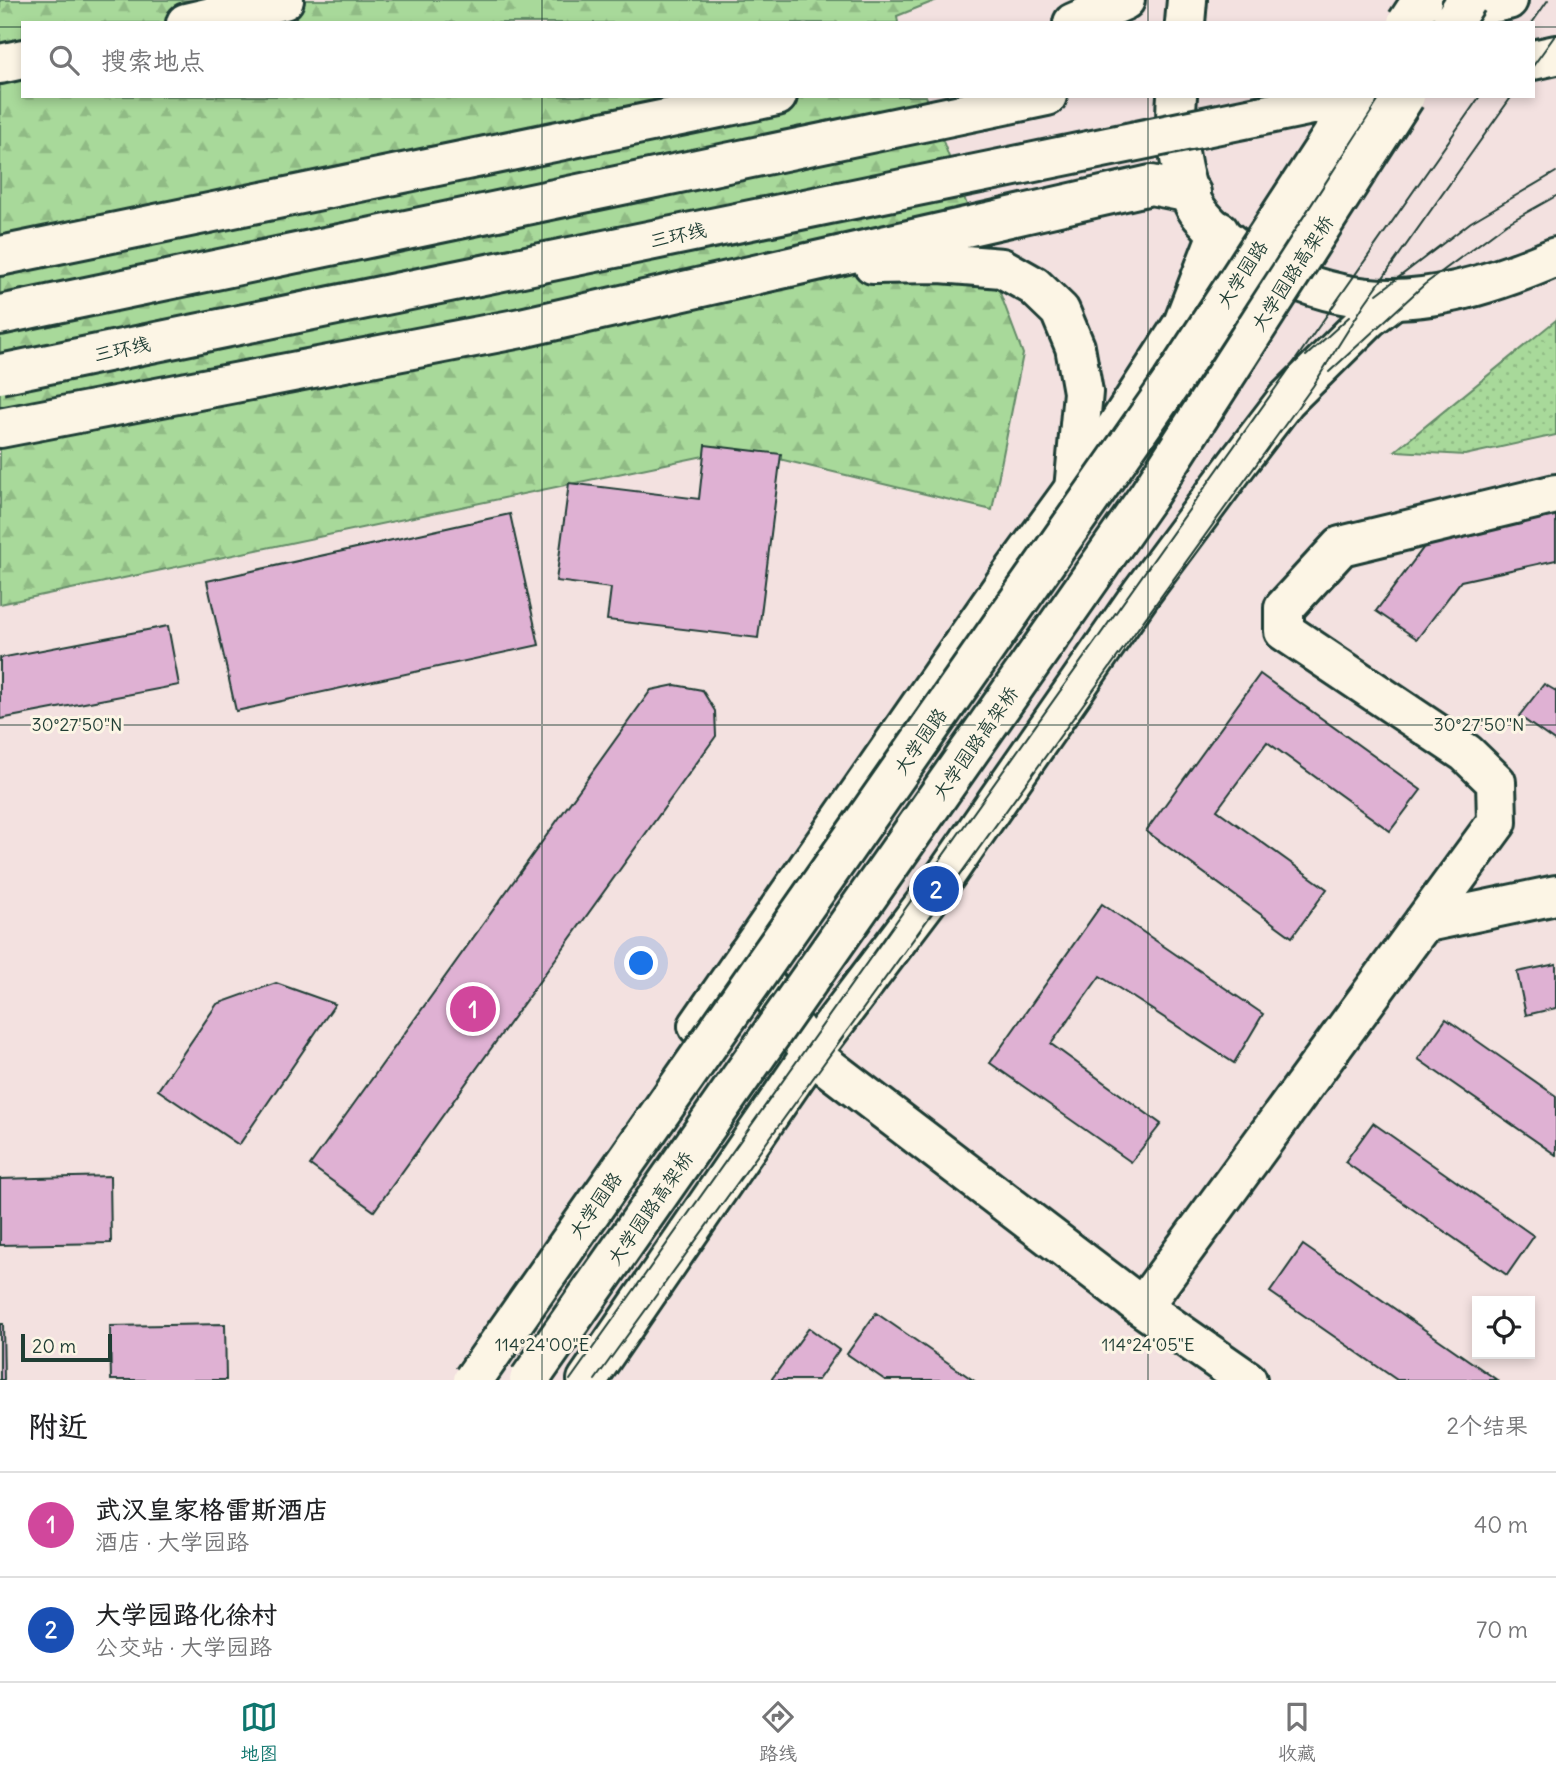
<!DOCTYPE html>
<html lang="zh">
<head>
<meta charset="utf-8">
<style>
	body { margin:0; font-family:Delius,"LXGW WenKai TC",sans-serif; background:#f2f2f2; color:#202124 }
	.controls { position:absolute; right:21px; bottom:21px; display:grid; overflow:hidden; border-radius:0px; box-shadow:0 4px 10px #0003 }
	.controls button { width:63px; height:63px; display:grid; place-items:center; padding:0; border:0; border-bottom:2px solid #e0e0e0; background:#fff; color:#202124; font:35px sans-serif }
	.scale { position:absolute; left:21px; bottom:18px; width:91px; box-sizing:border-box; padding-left:7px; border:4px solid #1f3d34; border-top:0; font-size:19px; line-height:24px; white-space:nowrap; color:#1f3d34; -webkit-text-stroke:5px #fcf5e5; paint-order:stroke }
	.you { position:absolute; left:642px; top:964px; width:24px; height:24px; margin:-18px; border:5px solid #fff; border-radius:50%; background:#1a73e8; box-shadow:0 0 0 10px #1a73e833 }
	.badge { display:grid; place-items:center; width:46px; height:46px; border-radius:50%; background:#0f766e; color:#fff; font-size:23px; font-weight:700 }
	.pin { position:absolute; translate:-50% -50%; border:4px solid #fff; box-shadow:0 2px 7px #0006 }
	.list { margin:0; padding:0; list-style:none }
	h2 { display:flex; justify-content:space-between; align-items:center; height:91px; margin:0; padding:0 28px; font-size:30px }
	h2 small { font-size:23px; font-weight:400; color:#757577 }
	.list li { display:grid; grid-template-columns:46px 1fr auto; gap:21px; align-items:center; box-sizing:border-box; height:105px; padding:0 28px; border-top:2px solid #e0e0e0 }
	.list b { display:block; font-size:26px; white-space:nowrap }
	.list p { margin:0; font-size:23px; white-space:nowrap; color:#757577 }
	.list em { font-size:23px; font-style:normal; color:#757577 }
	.icon { flex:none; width:38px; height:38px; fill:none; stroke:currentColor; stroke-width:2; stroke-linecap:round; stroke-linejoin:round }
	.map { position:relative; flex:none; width:1556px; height:1380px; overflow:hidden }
	.search { position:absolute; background:#fff; box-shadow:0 4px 10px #0003; left:21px; right:21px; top:21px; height:77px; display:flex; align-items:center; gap:18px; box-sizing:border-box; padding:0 24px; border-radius:0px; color:#757577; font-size:26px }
	.sheet { height:301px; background:#fff }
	nav { display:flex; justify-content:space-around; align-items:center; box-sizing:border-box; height:98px; border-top:2px solid #e0e0e0; background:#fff; font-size:19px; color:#757577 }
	nav a { display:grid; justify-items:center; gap:4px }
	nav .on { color:#0f766e }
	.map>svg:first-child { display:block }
	.grass { fill:url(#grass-dots); stroke:#648b67; stroke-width:2 }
	.forest { fill:url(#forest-firs); stroke:#648b67; stroke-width:2 }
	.building { fill:#dfb1d3; stroke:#1f3d34; stroke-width:2 }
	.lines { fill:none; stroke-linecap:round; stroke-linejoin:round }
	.minor-casing { stroke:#1f3d34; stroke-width:44 }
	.major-casing { stroke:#1f3d34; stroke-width:44 }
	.highway-casing { stroke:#1f3d34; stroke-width:44 }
	.minor { stroke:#fcf5e5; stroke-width:38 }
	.major { stroke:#fcf5e5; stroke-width:38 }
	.highway { stroke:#fcf5e5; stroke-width:38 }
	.tram { stroke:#1f3d34; stroke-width:2 }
	.major-bridge-casing { stroke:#1f3d34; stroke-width:44; stroke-linecap:butt }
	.highway-bridge-casing { stroke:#1f3d34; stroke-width:44; stroke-linecap:butt }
	.major-bridge { stroke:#fcf5e5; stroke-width:38 }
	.highway-bridge { stroke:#fcf5e5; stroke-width:38 }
	.ticks { fill:none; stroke:#1f3d34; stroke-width:2; stroke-opacity:0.45 }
	.labels { text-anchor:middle; stroke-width:6; stroke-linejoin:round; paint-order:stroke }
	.street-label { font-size:19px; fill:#1f3d34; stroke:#fcf5e5 }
	.ticks-label { font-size:18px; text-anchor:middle; fill:#1f3d34; stroke:#fcf5e5; stroke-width:6; stroke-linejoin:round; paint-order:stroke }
</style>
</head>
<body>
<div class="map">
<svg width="1556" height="1380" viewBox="0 0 1556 1380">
	<defs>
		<pattern id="grass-dots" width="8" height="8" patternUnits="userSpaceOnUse" patternTransform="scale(1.75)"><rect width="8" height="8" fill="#a8d99a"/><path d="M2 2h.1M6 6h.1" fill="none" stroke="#90bb85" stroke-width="1.8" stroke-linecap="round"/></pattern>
		<pattern id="forest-firs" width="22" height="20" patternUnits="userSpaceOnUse" patternTransform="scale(1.75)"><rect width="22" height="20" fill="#a8d99a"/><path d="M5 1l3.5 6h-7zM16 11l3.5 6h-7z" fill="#90bb85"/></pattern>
	</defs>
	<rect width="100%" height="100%" fill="#f3e1e0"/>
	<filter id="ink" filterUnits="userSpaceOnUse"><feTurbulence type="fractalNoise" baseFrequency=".0143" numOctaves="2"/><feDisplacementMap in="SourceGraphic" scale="14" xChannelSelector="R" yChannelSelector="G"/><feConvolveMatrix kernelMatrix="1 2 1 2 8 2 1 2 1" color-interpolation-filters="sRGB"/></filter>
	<g filter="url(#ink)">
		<path class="grass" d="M 1556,320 L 1556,435 L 1465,455 L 1395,451 Z"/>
		<path class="forest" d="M 0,0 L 937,0 L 897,16 L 898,23 L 23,23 L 23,96 L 926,96 L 1023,354 L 992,510 L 737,449 L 0,604 Z"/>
		<path class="building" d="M 705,445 L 781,454 L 758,638 L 607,620 L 611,588 L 556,581 L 569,483 L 699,499 Z
			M 1556,513 L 1556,560 L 1461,581 L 1417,639 L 1376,611 L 1427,543 Z
			M 510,514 L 539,645 L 236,711 L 207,581 Z
			M 168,626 L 179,685 L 0,719 L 0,658 Z
			M 1260,674 L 1421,790 L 1390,831 L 1267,742 L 1217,810 L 1327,889 L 1292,937 L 1146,831 Z
			M 1544,684 L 1556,691 L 1556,742 L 1519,716 Z
			M 675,685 L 702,690 L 715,711 L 716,736 L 374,1211 L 310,1165 L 651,690 Z
			M 1102,904 L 1263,1014 L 1234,1063 L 1100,976 L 1051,1044 L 1161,1124 L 1131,1162 L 990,1063 Z
			M 1556,964 L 1556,1008 L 1526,1015 L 1517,972 Z
			M 276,983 L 335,1004 L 239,1145 L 158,1090 L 217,1004 Z
			M 1446,1019 L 1556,1096 L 1556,1155 L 1418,1059 Z
			M 1373,1123 L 1534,1236 L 1507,1275 L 1345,1162 Z
			M 110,1176 L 111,1243 L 0,1245 L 0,1179 Z
			M 1303,1245 L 1497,1380 L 1397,1380 L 1270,1292 Z
			M 876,1313 L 973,1380 L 885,1380 L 847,1354 Z
			M 0,1324 L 3,1324 L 4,1380 L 0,1380 Z
			M 225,1324 L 226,1380 L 111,1380 L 110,1326 Z
			M 809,1328 L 839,1350 L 818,1380 L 771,1380 Z"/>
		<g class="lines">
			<defs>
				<path id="minor" d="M 186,23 L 284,0
					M 0,64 L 23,59
					M 1423,923 L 1556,895
					M 747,955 L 811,1054 L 1142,1307 L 1247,1380
					M 1142,1307 L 1497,822 L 1496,782 L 1466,753 L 1284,631 L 1284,608 L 1341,546 L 1556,494"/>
				<path id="major" d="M 698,1026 L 1003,586 L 1095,460 L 1183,324 L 1219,231
					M 587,1380 L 811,1054 L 936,889 L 1142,592 L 1237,464 L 1286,400 L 1369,318 L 1394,299"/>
				<path id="highway" d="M 1435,15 L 1508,0
					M 1073,23 L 1125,0
					M 1185,23 L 1187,0
					M 1533,60 L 1556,55
					M 1177,96 C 1174,128 1180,190 1201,215 C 1246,268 1323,299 1391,299 C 1447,299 1505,279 1556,257
					M 0,256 L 777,96
					M 873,264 L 940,263 L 1002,268 L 1034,286 L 1060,311 L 1075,347 L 1083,392 L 1074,490
					M 0,315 L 1047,96
					M 0,428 L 521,328 L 1151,185 L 1191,193"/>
			</defs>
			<use href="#minor" class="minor-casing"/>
			<use href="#major" class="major-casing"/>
			<use href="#highway" class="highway-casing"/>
			<use href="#minor" class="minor"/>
			<use href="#major" class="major"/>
			<use href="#highway" class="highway"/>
			<path class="tram" d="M 1532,23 L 1548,0
				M 1533,66 L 1556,34
				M 1377,294 L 1471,222 L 1556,172
				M 1306,356 L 1350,316
				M 1329,372 L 1425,284 L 1506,224 L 1556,196
				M 570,1380 L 1287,372 L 1480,96
				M 595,1380 L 1313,386 L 1365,303 L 1512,96"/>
			<defs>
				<path id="major-bridge" d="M 1407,23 L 1422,0
					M 1452,23 L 1467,0
					M 473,1380 L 1172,382 L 1358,96
					M 529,1380 L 1148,496 L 1405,96"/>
				<path id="highway-bridge" d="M 0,374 L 1356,96"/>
			</defs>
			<use href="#major-bridge" class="major-bridge-casing"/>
			<use href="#highway-bridge" class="highway-bridge-casing"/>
			<use href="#major-bridge" class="major-bridge"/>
			<use href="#highway-bridge" class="highway-bridge"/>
		</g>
	</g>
	<path class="ticks" d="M 542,0 L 542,23M 1148,0 L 1148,23M 0,27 L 23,27M 1533,27 L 1556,27M 542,96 L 542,1380M 1148,96 L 1148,1380M 0,725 L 1556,725"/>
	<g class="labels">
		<g class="street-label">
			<text transform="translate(678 235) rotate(-12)" y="7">三环线</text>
			<text transform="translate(1292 273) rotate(-57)" y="7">大学园路高架桥</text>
			<text transform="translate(1242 274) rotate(-57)" y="7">大学园路</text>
			<text transform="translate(122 349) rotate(-12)" y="7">三环线</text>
			<text transform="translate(920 741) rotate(-55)" y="7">大学园路</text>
			<text transform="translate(975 743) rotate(-55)" y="7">大学园路高架桥</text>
			<text transform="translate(595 1205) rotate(-55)" y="7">大学园路</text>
			<text transform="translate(650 1208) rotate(-55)" y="7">大学园路高架桥</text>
		</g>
	</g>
	<g class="ticks-label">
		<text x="77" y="731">30°27'50"N</text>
		<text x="1479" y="731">30°27'50"N</text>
		<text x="542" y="1351">114°24'00"E</text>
		<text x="1148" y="1351">114°24'05"E</text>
	</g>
</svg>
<div class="controls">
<button><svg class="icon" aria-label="locate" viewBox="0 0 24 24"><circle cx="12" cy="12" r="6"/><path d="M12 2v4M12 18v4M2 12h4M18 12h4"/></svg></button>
</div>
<div class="scale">20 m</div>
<div class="you"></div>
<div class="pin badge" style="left:473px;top:1009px;background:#d1479c">1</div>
<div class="pin badge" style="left:936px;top:889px;background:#1a4fb4">2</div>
<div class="search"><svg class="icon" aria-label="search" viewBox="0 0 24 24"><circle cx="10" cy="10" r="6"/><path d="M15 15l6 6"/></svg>搜索地点</div>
</div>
<section class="sheet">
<h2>附近<small>2个结果</small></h2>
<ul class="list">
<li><span class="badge" style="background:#d1479c">1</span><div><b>武汉皇家格雷斯酒店</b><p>酒店 · 大学园路</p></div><em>40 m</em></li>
<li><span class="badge" style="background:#1a4fb4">2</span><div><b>大学园路化徐村</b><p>公交站 · 大学园路</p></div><em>70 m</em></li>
</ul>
</section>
<nav>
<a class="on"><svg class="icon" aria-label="map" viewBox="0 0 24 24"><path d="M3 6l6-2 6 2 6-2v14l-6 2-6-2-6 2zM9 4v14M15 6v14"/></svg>地图</a>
<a><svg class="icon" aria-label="directions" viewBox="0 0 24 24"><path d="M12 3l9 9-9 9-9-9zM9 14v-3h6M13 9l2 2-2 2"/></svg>路线</a>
<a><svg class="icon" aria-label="saved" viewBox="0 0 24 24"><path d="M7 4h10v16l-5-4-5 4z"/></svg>收藏</a>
</nav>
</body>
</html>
